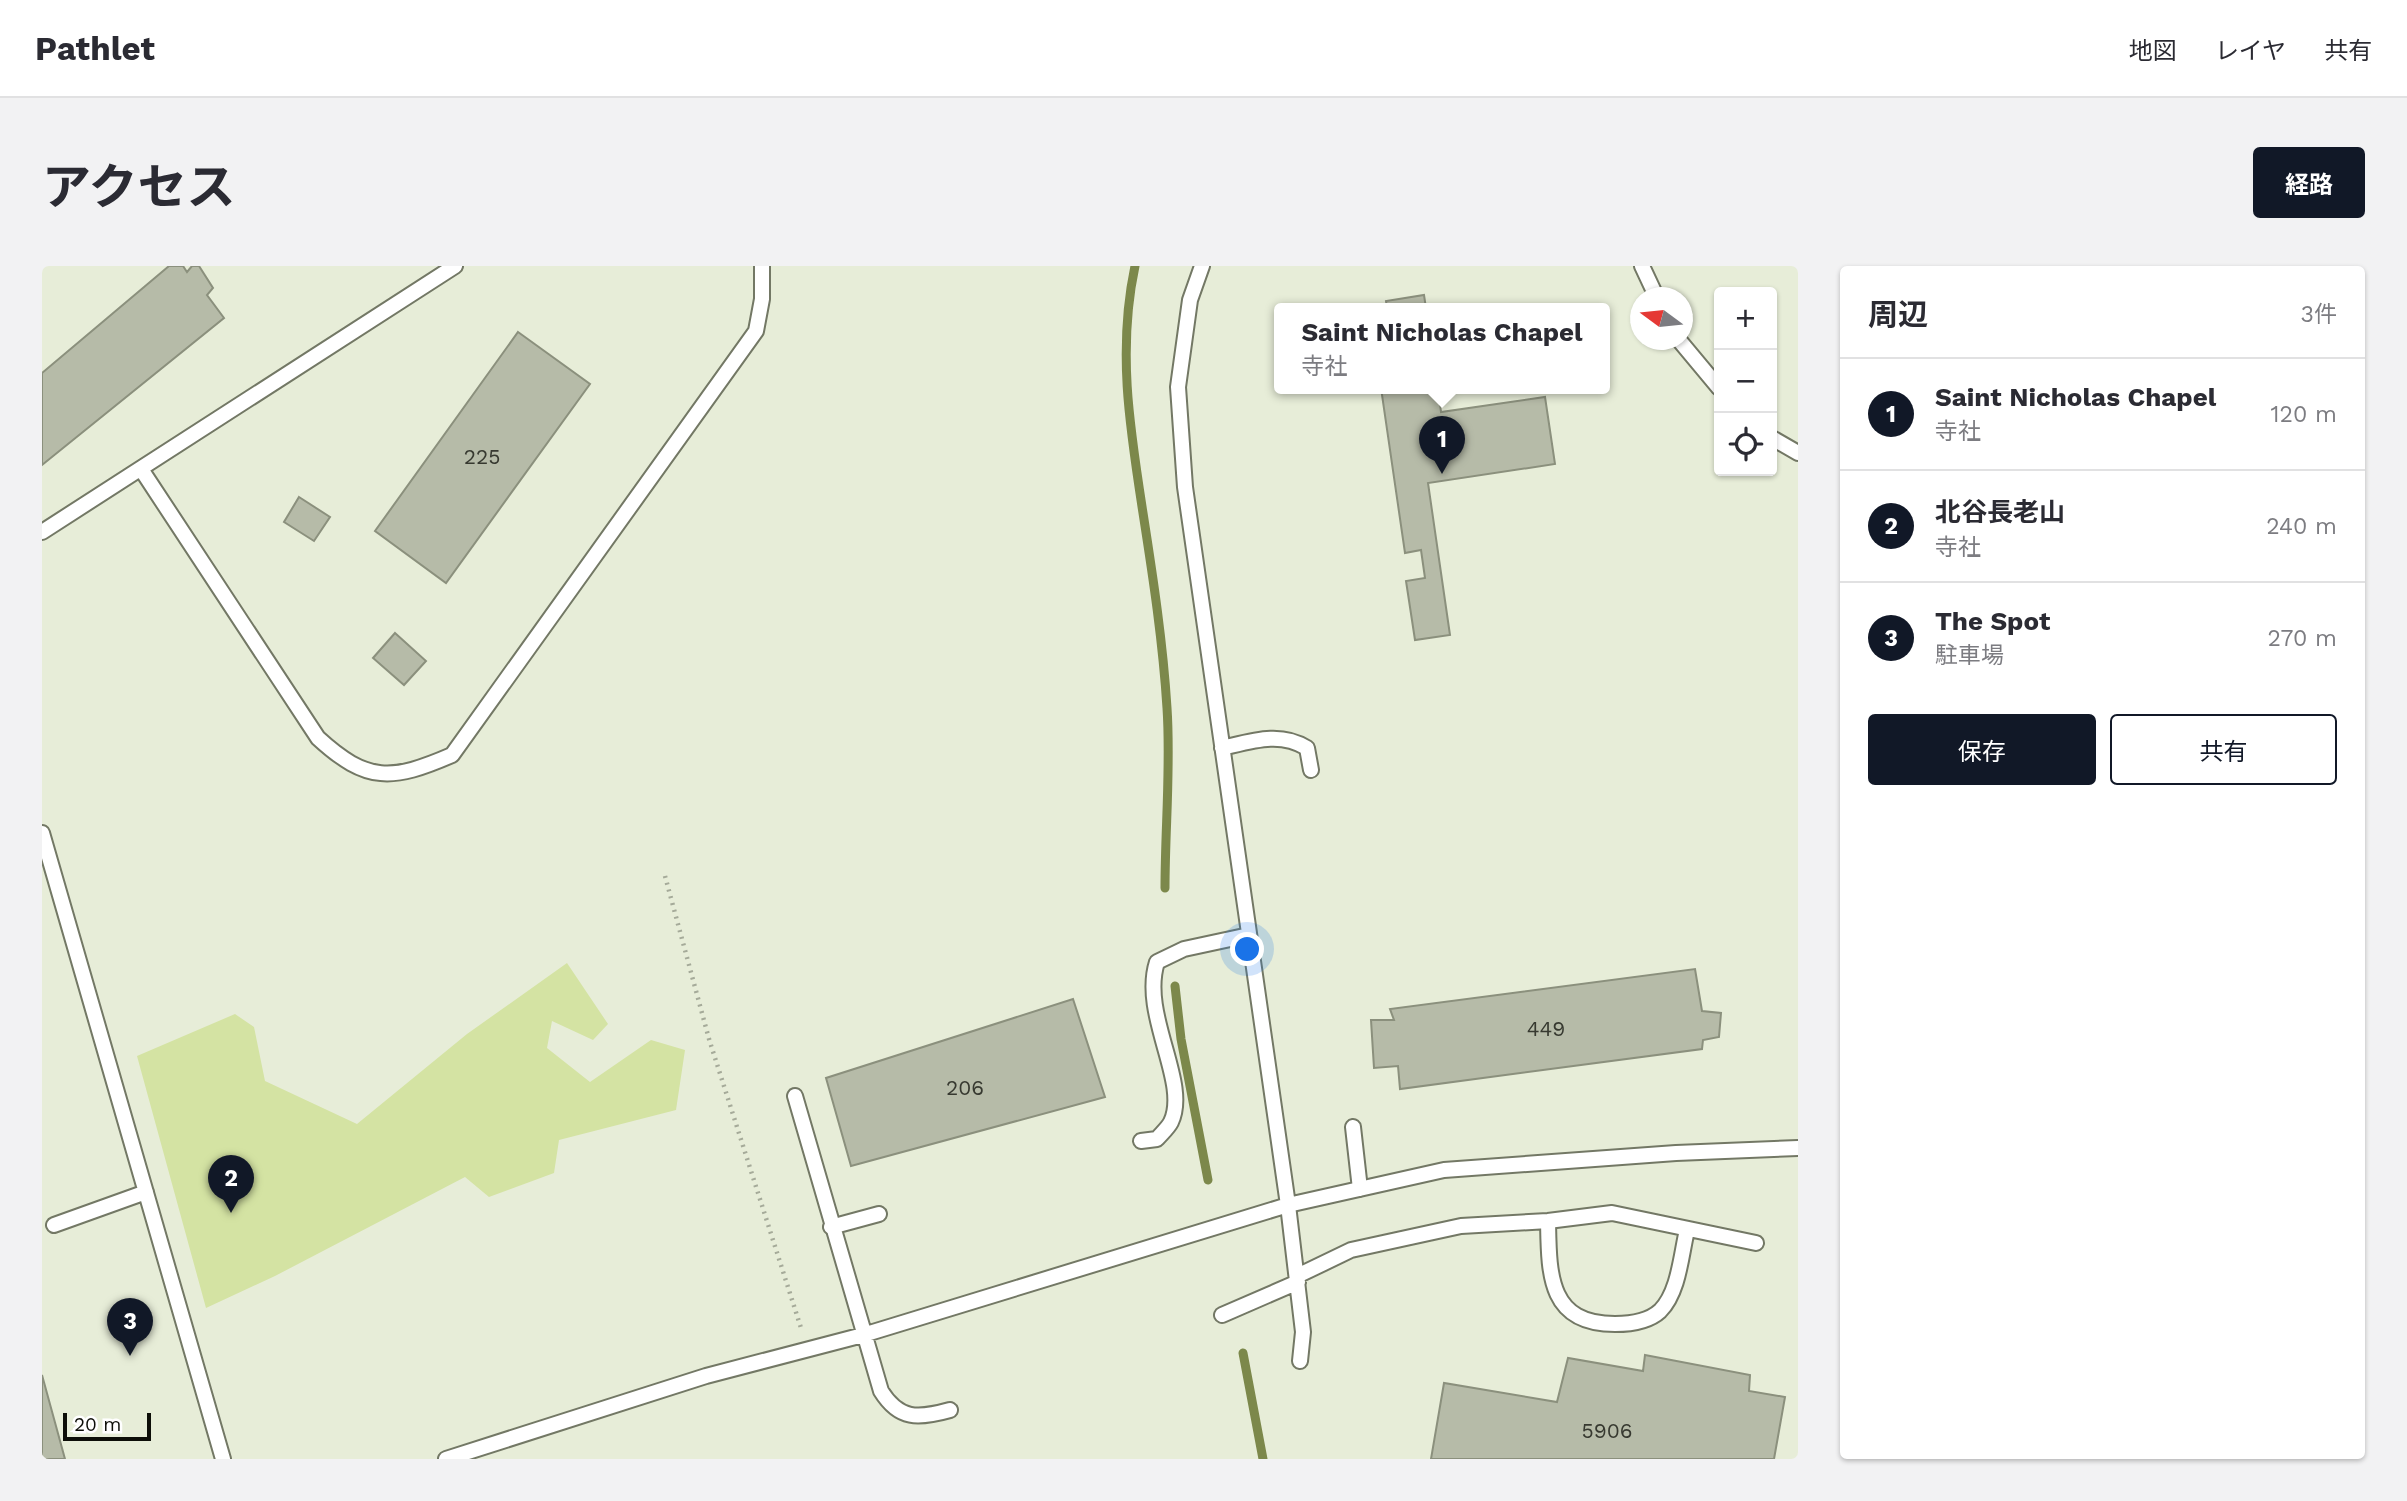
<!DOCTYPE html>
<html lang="ja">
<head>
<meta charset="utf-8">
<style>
	body { margin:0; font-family:"Work Sans","Noto Sans JP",sans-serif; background:#f2f2f3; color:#2b2b33 }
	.controls { position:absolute; right:21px; top:21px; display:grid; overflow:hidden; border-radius:7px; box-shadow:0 2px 5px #0004 }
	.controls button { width:63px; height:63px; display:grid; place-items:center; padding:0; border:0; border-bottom:2px solid #e1e1e2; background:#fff; color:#2b2b33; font:35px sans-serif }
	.compass { position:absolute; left:1588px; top:21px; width:63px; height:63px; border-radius:50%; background:#fff; box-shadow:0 2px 5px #0004; rotate:285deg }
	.scale { position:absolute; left:21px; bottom:18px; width:88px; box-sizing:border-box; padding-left:7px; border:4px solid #0d0e08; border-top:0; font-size:19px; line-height:24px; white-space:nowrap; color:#0d0e08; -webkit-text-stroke:5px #fff; paint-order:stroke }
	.you { position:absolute; left:1206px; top:684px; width:24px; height:24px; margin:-18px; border:5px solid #fff; border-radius:50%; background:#1a73e8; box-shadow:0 0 0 10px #1a73e833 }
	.badge { display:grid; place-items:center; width:46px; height:46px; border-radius:50%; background:#111827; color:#fff; font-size:23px; font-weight:700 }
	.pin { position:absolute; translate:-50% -58px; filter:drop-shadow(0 2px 4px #0008) }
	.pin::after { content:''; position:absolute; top:37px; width:24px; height:21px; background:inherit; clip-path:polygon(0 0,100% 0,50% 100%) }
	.popup { position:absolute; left:1232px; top:37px; width:336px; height:91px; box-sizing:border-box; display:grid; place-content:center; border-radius:7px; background:#fff; filter:drop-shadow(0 2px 5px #0005); font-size:23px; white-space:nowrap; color:#7c7c81 }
	.popup b { font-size:26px; color:#2b2b33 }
	.popup::after { content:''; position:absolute; left:50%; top:100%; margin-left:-14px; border:14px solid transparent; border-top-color:#fff }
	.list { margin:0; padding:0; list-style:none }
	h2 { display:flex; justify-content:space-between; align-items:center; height:91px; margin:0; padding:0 28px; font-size:30px }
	h2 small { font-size:23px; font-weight:400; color:#7c7c81 }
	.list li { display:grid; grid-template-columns:46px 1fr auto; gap:21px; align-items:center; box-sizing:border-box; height:112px; padding:0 28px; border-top:2px solid #e1e1e2 }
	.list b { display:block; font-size:26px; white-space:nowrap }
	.list p { margin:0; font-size:23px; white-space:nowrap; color:#7c7c81 }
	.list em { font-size:23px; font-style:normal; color:#7c7c81 }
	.actions { display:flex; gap:14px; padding:21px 28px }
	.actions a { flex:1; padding:16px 0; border:2px solid #111827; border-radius:7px; text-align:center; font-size:24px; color:#111827 }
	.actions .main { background:#111827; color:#fff }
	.icon { flex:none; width:38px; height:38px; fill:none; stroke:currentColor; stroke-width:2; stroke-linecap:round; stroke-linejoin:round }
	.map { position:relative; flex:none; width:1756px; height:1193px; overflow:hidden; border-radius:7px }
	header { display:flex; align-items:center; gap:42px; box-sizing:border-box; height:98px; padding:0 35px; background:#fff; border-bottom:2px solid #e1e1e2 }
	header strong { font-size:33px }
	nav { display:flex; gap:38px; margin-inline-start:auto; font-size:24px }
	.intro { display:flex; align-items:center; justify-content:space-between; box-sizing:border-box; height:168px; padding:0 42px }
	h1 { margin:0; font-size:49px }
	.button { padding:18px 32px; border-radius:7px; background:#111827; color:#fff; font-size:24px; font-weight:700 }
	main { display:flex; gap:42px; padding:0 42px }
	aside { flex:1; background:#fff; border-radius:7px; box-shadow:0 2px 5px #0004 }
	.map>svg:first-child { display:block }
	.green { fill:#d4e3a3 }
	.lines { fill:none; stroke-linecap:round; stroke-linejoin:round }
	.stream { stroke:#7c884b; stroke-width:9 }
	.building { fill:#b6bba8; stroke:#8b907d; stroke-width:2 }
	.service-casing { stroke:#737865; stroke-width:18 }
	.path { stroke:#a5aa99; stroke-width:4.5; stroke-dasharray:2 5; stroke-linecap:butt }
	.service { stroke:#fff; stroke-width:14 }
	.labels { text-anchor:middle; stroke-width:7; stroke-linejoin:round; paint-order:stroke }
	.number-label { font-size:21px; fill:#373930 }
</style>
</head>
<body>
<header>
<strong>Pathlet</strong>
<nav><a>地図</a><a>レイヤ</a><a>共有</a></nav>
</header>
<div class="intro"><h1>アクセス</h1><a class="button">経路</a></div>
<main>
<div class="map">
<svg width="1756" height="1193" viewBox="0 0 1756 1193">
	<rect width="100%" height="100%" fill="#e7edd8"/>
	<path class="green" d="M 525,697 L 566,758 L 551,774 L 510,755 L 505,782 L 548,816 L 609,774 L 643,784 L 634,844 L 517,874 L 512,907 L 447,931 L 423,911 L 233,1010 L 164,1042 L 95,790 L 193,748 L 212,761 L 223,815 L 315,858 L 425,768 Z"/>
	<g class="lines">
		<path class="stream" d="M 1093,0 C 1075,84 1088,163 1101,247 C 1111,311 1121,377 1125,442 C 1129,501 1123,563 1123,622
			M 1133,720 L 1139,773 L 1166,914
			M 1201,1087 L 1221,1193"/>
	</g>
	<path class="building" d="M 127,0 L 141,0 L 145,6 L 150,0 L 157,0 L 171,22 L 165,29 L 182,52 L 0,199 L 0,107 Z
		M 1382,29 L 1384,42 L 1345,42 L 1344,35 Z
		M 476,66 L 548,118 L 404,317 L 333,265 Z
		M 1339,122 L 1396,122 L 1399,146 L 1503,131 L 1513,198 L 1386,217 L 1408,369 L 1373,374 L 1364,315 L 1383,312 L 1379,284 L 1363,287 Z
		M 257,231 L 288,251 L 272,275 L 242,256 Z
		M 353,367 L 384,395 L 362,419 L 331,392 Z
		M 1653,703 L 1660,745 L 1679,747 L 1677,771 L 1661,774 L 1660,783 L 1358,823 L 1356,800 L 1332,802 L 1329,754 L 1352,754 L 1348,743 Z
		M 1031,733 L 1063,831 L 809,900 L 784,812 Z
		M 1603,1089 L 1708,1109 L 1707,1125 L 1743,1131 L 1732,1193 L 1389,1193 L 1402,1117 L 1515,1136 L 1526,1092 L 1601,1105 Z
		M 0,1109 L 23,1193 L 0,1193 Z"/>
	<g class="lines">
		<defs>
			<path id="service" d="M 1160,0 L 1148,34 L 1136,121 L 1143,221 L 1246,939 L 1261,1066 L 1258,1095
				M 1600,0 L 1615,32
				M 1637,74 L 1677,122
				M 1730,172 L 1756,187
				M 99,203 L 276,472 C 325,517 350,515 410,489 L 714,65 L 720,33 L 720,0
				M 0,266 L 413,0
				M 1180,482 C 1210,475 1238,465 1265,482 L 1269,504
				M 0,567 L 181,1193
				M 753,830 L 839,1125 C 857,1154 876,1153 908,1144
				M 1311,861 L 1318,923
				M 1099,875 L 1115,873 C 1119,868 1126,862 1129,856 C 1148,816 1098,749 1115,696 L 1142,683 L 1207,669
				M 1506,955 C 1507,1008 1506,1058 1573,1058 C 1587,1058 1606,1056 1618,1045 C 1637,1026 1639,989 1645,964
				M 12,959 L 104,926
				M 789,961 L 837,948
				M 1255,1010 L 1309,984 L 1419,960 L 1506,955 L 1570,947 L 1714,977
				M 1180,1049 L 1256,1016
				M 404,1193 L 664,1110 L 821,1069 L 1246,939 L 1402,904 L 1634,887 L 1756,882"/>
		</defs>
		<use href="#service" class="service-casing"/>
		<path class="path" d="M 623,610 L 667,773 L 759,1062"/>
		<use href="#service" class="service"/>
	</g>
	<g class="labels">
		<g class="number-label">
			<text x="440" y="198">225</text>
			<text x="1504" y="770">449</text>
			<text x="923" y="829">206</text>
			<text x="1565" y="1172">5906</text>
		</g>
	</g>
</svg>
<div class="controls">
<button>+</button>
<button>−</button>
<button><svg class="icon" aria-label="locate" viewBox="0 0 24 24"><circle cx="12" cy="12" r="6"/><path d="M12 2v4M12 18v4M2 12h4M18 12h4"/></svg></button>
</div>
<svg class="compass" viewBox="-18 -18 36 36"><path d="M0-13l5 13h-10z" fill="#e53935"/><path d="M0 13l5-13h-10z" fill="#7c7c81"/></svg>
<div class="scale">20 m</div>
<div class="you"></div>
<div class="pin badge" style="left:1400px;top:208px">1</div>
<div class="popup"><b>Saint Nicholas Chapel</b>寺社</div>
<div class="pin badge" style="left:189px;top:947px">2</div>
<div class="pin badge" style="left:88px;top:1090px">3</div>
</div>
<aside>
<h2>周辺<small>3件</small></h2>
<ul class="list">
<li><span class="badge">1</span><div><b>Saint Nicholas Chapel</b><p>寺社</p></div><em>120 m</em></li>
<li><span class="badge">2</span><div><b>北谷長老山</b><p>寺社</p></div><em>240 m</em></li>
<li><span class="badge">3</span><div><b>The Spot</b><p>駐車場</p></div><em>270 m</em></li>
</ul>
<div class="actions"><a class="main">保存</a><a>共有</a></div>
</aside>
</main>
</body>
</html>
